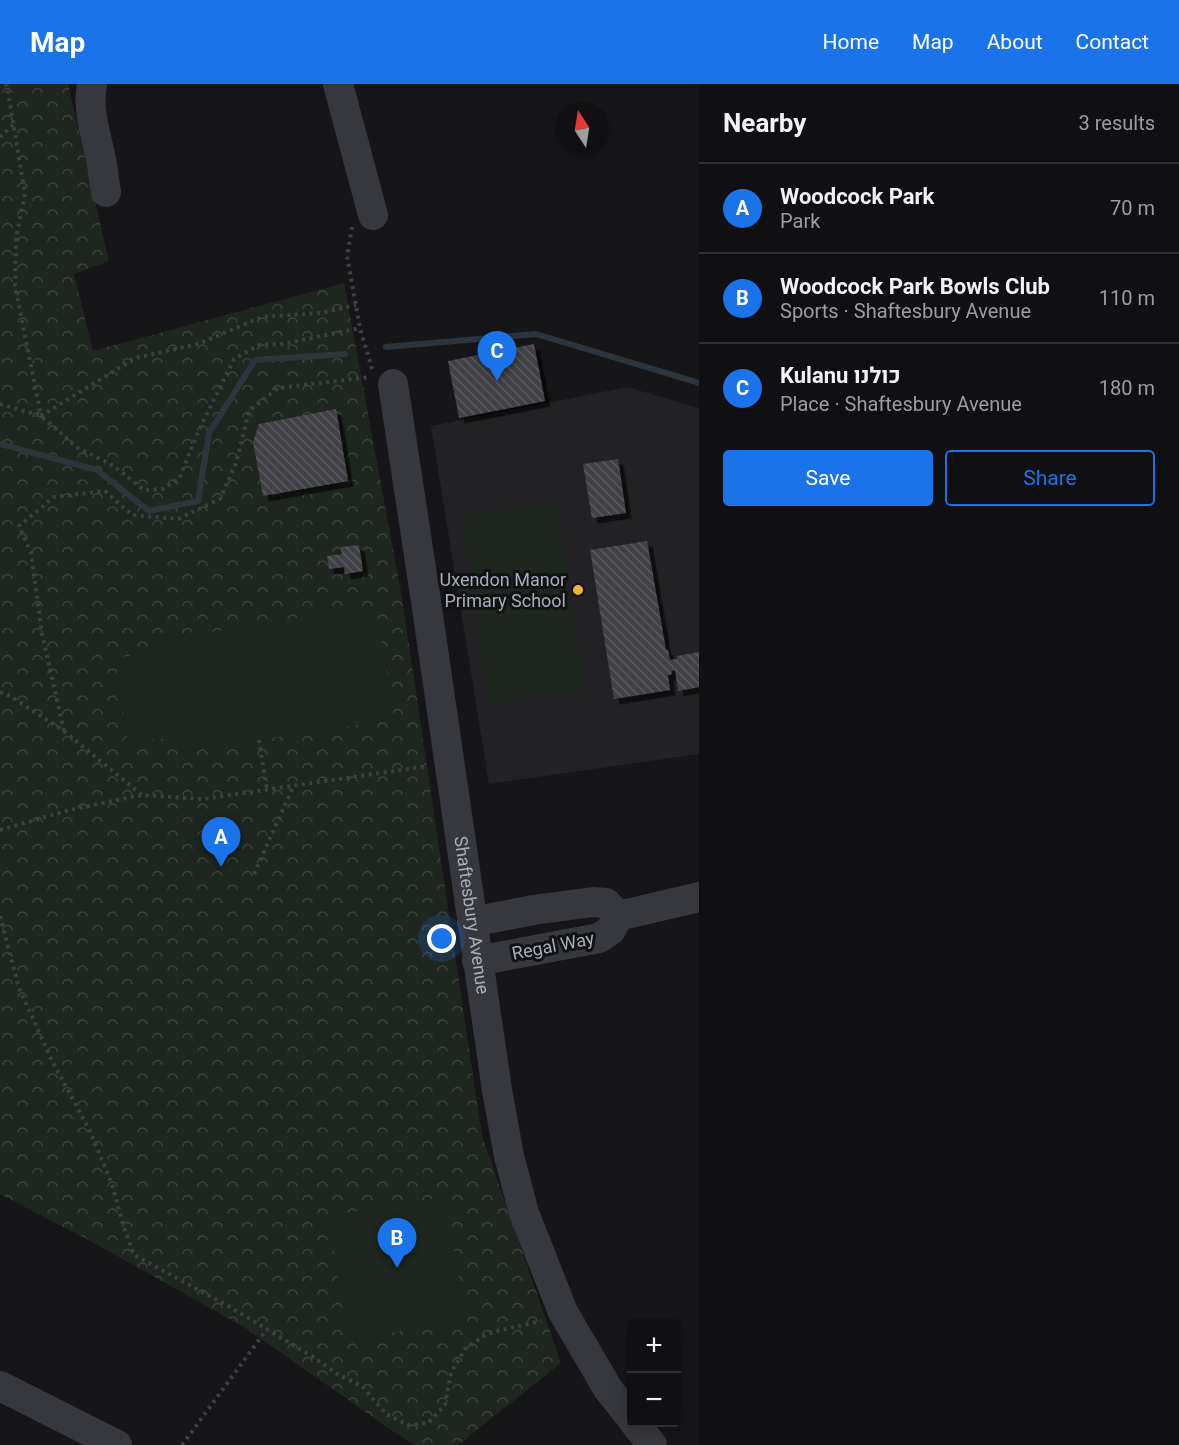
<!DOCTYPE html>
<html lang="en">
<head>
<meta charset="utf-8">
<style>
	body { margin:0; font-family:Roboto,Heebo,sans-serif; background:#19191b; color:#f1f3f6 }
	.controls { position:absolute; right:18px; bottom:18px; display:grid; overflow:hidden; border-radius:6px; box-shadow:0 3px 15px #0003 }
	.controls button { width:54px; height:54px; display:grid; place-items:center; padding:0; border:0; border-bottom:2px solid #303032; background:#101012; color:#f1f3f6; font:30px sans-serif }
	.compass { position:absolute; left:555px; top:18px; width:54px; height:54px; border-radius:50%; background:#101012; box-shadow:0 3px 15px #0003; rotate:348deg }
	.you { position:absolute; left:442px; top:855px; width:21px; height:21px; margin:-15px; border:4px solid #fff; border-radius:50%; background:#1a73e8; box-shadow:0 0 0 9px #1a73e833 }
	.badge { display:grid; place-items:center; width:39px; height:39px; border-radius:50%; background:#1a73e8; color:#fff; font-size:20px; font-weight:700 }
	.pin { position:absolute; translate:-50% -50px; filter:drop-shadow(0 2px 3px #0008) }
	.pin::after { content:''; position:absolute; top:32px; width:21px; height:18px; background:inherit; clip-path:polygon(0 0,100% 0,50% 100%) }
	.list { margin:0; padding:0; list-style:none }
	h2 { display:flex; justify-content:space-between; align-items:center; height:78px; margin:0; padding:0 24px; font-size:26px }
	h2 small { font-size:20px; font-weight:400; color:#9c9d9f }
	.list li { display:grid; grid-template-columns:39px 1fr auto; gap:18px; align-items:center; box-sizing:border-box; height:90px; padding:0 24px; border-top:2px solid #303032 }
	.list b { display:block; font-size:22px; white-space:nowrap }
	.list p { margin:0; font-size:20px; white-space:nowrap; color:#9c9d9f }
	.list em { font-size:20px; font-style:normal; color:#9c9d9f }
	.actions { display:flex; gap:12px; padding:18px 24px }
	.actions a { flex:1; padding:14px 0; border:2px solid #1a73e8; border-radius:6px; text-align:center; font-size:21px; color:#1a73e8 }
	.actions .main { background:#1a73e8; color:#fff }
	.map { position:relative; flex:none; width:699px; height:1361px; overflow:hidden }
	header { display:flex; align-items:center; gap:36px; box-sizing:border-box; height:84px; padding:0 30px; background:#1a73e8; color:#fff }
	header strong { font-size:28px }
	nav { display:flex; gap:33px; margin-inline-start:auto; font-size:21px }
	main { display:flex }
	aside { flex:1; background:#101012 }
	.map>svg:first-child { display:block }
	.built { fill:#222225 }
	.forest { fill:url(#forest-crowns) }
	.pitch { fill:#1e261f }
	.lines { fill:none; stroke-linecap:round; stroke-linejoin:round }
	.stream { stroke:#2c353c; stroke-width:6 }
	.building { fill:url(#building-back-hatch); filter:url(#shadow) }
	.path { stroke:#3d3f44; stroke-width:4; stroke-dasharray:3 4.5; stroke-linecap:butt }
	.minor { stroke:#37383d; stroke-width:30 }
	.poi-dot { fill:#f2b134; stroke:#111113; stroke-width:2 }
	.labels { text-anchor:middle; stroke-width:6; stroke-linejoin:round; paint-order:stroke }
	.poi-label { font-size:18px; fill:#a8adb8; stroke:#111113; text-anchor:end }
	.street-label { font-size:18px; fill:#a8adb8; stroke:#111113 }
</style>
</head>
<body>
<header>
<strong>Map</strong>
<nav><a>Home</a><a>Map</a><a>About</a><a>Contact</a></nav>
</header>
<main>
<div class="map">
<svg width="699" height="1361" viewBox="0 0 699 1361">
	<defs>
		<pattern id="forest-crowns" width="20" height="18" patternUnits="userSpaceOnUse" patternTransform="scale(1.5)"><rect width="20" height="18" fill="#1e261f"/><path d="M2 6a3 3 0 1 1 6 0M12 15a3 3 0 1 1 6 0" fill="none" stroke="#3c433d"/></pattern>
		<pattern id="building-back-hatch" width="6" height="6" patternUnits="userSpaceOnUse" patternTransform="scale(1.5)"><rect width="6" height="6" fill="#404145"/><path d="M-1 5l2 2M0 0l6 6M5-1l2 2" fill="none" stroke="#595a5e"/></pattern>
		<filter id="shadow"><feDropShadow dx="5.5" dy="5.5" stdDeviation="0" flood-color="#0009"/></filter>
	</defs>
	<rect width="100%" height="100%" fill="#161618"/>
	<path class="built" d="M 627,303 L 699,324 L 699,670 L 489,700 L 431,342 Z"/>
	<path class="forest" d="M 0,0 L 68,0 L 109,177 L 74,190 L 93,267 L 344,199 L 402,514 L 482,1052 L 561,1279 L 458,1361 L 415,1361 L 397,1350 L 247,1245 L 94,1159 L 0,1110 Z"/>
	<path class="pitch" d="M 556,418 L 584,606 L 489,620 L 462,432 Z
		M 376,522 L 394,635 L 181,668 L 178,652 L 128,660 L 115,574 L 165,567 L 164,555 Z
		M 446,1113 L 466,1237 L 348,1255 L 328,1132 Z"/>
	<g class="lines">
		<path class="stream" d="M 386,263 L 536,250 L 699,299
			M 0,360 L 97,386 L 149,427 L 198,417 L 209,349 L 255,276 L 345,270"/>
	</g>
	<path class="building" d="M 534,260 L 545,317 L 459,334 L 448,277 Z
		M 336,325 L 348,397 L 263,412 L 253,358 L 259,340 Z
		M 618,375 L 626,429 L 592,434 L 583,380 Z
		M 647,457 L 666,566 L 668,566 L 670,576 L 677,575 L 677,572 L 699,568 L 699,603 L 678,607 L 675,586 L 672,587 L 671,591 L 668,591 L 670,606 L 614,615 L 590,466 Z
		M 359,461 L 363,487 L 345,490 L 344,483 L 329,485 L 327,472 L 342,470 L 341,463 Z"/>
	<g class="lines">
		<path class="path" d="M 5,0 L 7,2 L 25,110 L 16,154 L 15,202 L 41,332 L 135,274 L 198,260 L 262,233 L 321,229 L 356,221
			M 0,53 L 14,40
			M 352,143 L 347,172 L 360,244 L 373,288
			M 0,320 L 41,332 L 78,364 L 114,382 L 144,406 L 162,405 L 179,395 L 198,348 L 234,275 L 259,261 L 283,260 L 360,244
			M 0,608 L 10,612 L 64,647 L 142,711
			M 64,647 L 42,550 L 31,469 L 19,442 L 54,413 L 105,407 L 132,431 L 178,435 L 220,415 L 236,379 L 249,327 L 278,304 L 370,293
			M 259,656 L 267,706
			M 0,746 L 69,726 L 142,711 L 203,715 L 428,682
			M 254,790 L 293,703
			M 0,832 L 19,904 L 51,975 L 90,1047 L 112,1100 L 124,1144 L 134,1171 L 228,1222 L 313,1273 L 337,1290 L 362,1302 L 386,1330 L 408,1341 L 428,1339 L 445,1321 L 451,1289 L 465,1265 L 488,1249 L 541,1237
			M 182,1361 L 267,1245"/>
		<g class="minor">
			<path d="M 92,0 C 87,25 96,51 101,75 C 103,86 104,97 106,108"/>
			<path d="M 338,0 L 373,131"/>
			<path id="s1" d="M 393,300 L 427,524 L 497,1006 L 509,1072 L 524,1129 L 563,1228 L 608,1305 L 632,1335"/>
			<path d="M 618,832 L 699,813"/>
			<path d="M 472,838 L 533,826 L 593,818 L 606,819 L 618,832 L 611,846 L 599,854 L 477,877"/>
			<path d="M 0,1302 L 117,1361"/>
			<path d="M 634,1338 L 652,1361"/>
		</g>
	</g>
	<circle class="poi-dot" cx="578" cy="506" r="6"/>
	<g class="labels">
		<g class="poi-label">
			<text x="566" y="502">Uxendon Manor<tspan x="566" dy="21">Primary School</tspan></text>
		</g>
		<g class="street-label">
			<text dy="6" stroke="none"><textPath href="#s1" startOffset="537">Shaftesbury Avenue</textPath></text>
			<text transform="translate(553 862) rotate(-11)" y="6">Regal Way</text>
		</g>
	</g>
</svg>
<div class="controls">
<button>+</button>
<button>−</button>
</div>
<svg class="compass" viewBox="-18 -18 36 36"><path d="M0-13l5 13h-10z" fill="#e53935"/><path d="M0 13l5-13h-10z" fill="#9c9d9f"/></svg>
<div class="you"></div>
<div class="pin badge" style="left:221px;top:783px">A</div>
<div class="pin badge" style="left:397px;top:1184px">B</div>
<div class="pin badge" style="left:497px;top:297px">C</div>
</div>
<aside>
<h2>Nearby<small>3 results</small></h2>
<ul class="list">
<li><span class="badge">A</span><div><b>Woodcock Park</b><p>Park</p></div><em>70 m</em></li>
<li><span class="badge">B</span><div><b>Woodcock Park Bowls Club</b><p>Sports · Shaftesbury Avenue</p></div><em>110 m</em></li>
<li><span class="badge">C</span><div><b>Kulanu כולנו</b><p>Place · Shaftesbury Avenue</p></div><em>180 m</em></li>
</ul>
<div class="actions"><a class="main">Save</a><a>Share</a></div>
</aside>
</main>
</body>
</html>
